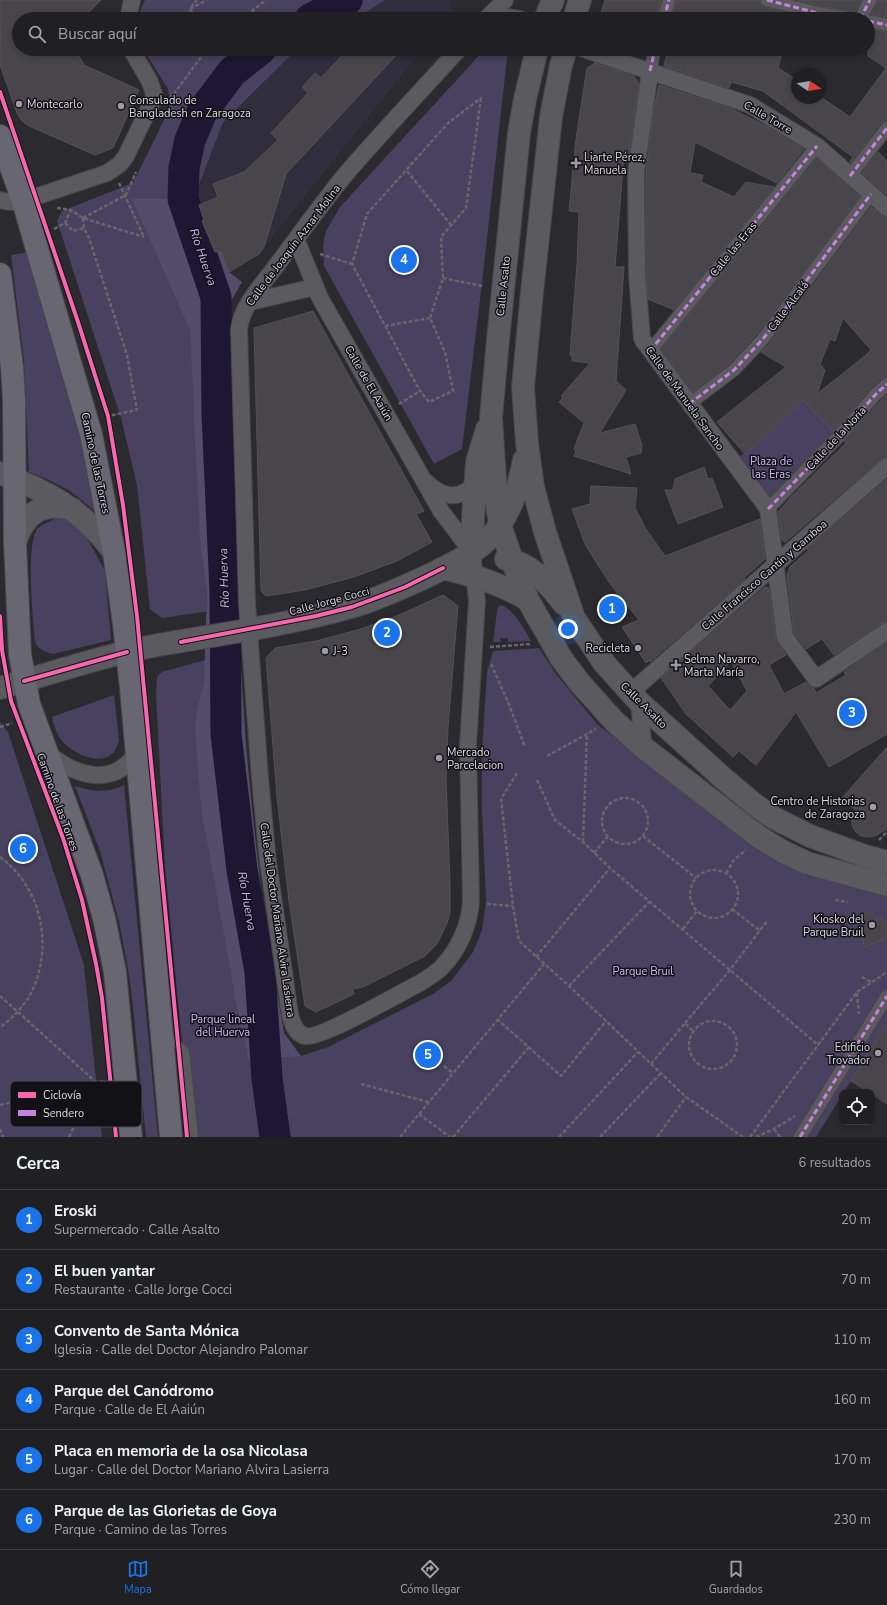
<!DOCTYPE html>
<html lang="es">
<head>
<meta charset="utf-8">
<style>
	body { margin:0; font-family:"Nunito Sans",sans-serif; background:#2d2d30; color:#f1f3f6 }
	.controls { position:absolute; right:12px; bottom:12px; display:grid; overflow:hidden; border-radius:8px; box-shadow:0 2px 6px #0003 }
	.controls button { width:36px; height:36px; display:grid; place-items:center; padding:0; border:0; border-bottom:1px solid #3d3e41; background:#202023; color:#f1f3f6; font:20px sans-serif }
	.compass { position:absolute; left:791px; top:68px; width:36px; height:36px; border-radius:50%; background:#202023; box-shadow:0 2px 6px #0003; rotate:102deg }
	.you { position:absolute; left:568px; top:629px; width:14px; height:14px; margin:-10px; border:3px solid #fff; border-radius:50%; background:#1a73e8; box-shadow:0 0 0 6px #1a73e833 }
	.badge { display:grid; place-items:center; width:26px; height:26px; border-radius:50%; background:#1a73e8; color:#fff; font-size:13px; font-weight:700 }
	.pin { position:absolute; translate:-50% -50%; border:2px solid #fff; box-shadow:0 1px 4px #0006 }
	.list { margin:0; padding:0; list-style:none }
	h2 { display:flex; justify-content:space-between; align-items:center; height:52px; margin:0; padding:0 16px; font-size:17px }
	h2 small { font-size:13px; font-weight:400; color:#a2a3a6 }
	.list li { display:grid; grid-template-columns:26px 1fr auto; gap:12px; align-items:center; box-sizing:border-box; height:60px; padding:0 16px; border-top:1px solid #3d3e41 }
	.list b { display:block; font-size:15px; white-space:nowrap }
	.list p { margin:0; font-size:13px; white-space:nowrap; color:#a2a3a6 }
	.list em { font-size:13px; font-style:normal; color:#a2a3a6 }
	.icon { flex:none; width:22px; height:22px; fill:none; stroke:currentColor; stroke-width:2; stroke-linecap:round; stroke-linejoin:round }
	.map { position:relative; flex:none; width:887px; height:1137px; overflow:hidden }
	.search { position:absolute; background:#202023; box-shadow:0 2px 6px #0003; left:12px; right:12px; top:12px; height:44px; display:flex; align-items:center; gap:10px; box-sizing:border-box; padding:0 14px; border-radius:22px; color:#a2a3a6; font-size:15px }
	.sheet { height:412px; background:#202023 }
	nav { display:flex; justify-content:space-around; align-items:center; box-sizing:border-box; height:56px; border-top:1px solid #3d3e41; background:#202023; font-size:11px; color:#a2a3a6 }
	nav a { display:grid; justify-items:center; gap:2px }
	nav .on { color:#1a73e8 }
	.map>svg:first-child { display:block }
	.built { fill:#302d3c }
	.green { fill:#48415f }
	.forest { fill:#534c6b }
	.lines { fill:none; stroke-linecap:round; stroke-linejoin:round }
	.river { stroke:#1e1632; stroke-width:31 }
	.building { fill:#48464b; stroke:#535257; fill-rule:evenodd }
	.service-casing { stroke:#48474c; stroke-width:10 }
	.pedestrian-casing { stroke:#48474c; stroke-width:14 }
	.minor-casing { stroke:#48474c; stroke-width:18 }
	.secondary-casing { stroke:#48474c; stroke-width:24 }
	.primary-casing { stroke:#48474c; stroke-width:24 }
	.path { stroke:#66666a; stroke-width:2.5; stroke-dasharray:4 2; stroke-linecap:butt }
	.service { stroke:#5b5a5e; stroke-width:8 }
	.pedestrian { stroke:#5b5a5e; stroke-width:12 }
	.minor { stroke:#5b5a5e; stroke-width:16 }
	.secondary { stroke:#5b5a5e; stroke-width:22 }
	.primary { stroke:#686670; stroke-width:22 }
	.quiet { stroke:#c483df; stroke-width:3; stroke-dasharray:6 3; stroke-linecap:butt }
	.cycleway-casing { stroke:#121116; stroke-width:6 }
	.cycleway { stroke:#f766af; stroke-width:4 }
	.poi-dot { fill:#9e9ca3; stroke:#121116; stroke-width:1.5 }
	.labels { text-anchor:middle; stroke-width:3; stroke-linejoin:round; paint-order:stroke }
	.poi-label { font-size:11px; fill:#dcdae2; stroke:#121116; text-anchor:start }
	.street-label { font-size:11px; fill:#dcdae2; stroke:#121116 }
	.park-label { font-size:11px; fill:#cabcf9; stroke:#121116 }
	.water-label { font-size:12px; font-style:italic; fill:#c4b6f3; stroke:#121116 }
	.key { fill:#121116; stroke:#4f4d53; stroke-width:1 }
	.key-label { font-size:11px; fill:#dcdae2 }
</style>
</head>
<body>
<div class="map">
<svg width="887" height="1137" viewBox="0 0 887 1137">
	<rect width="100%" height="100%" fill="#2b2a2f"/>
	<path class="built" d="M 383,0 L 450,0 L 454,10 L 447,19 L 355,19 Z
		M 299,49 L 423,49 L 259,254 L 229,272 L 221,251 L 215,252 L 202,221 L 204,219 L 198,204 L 198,159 L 212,111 Z"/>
	<path class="green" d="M 145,0 L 385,0 L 355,19 L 139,19 L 140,11 Z
		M 143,49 L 302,49 L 291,55 L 223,122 L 197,190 L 225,609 L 162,618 L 150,609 L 137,485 L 121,418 L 57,221 L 62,211 L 133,183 L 166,116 L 170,102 L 168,89 Z
		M 485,49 L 508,49 L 484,266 L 462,449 L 434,464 L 324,266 L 323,244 L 326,231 L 340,207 Z
		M 29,252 L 89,442 L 100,515 L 70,491 L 47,479 L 29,472 L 24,361 L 11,255 Z
		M 803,400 L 839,436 L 768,509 L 732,462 L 763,439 Z
		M 54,519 L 68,519 L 82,529 L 105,571 L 111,640 L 53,654 C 45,652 39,650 35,642 C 33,620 25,543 38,528 C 42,524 50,522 54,519 Z
		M 502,605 C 515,612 524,628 531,641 L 508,642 L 508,638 L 500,638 L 501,642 L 493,642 L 497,611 L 498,607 Z
		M 539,648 L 556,674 L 598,725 L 655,768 L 751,845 L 785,860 L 887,893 L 887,1024 L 844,1092 L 842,1092 L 842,1095 L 816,1137 L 197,1137 L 188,1051 L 182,1042 L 165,866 L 156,695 L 157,677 L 162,672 L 226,654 L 268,1037 L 301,1056 L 328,1047 L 433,994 L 451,981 L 473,952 L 482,930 L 486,901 L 482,810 L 482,751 L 487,672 L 493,651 Z
		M 114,695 L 119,740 C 113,771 78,758 63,742 C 57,735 54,726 52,717 Z
		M 0,722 L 8,732 L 84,965 L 102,1137 L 0,1137 Z
		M 124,785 L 158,1137 L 146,1137 L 131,988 L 126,958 L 119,922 L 100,851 L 75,786 C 92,791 107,794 124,785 Z"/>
	<path class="forest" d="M 198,186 L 199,205 L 204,220 L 202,221 L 215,252 L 221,251 L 229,272 L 242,282 L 230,303 L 228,330 L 225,330 L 232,608 L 238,653 L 240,653 L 246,746 L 254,828 L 265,921 L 284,1033 L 301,1056 L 248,1060 L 244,1036 L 236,1002 L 213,874 L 202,814 L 199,784 L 195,726 L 198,705 L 204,685 L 207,593 L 200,539 L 190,330 L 132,199 L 183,199 L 197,190 Z"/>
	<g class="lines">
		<path class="river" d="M 310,19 L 347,0
			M 261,49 L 232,72 L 202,112 L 190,140 L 184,168 L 183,199 L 216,297 L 217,414 L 225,591 L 226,734 L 242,870 L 260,972 L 267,1078 L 275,1137"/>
	</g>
	<path class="building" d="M 0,0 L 101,0 L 82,19 L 19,19 L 19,49 L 75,49 L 84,65 L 139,90 L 113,148 L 95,155 L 29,126 L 22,121 L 17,113 L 0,65 Z
		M 605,0 L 661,0 L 657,19 L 599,19 Z
		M 676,0 L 760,0 L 762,5 L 765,7 L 810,19 L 672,19 Z
		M 797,0 L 862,0 L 855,12 L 819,6 Z
		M 877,0 L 887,0 L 887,17 L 871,14 Z
		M 868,29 L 887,32 L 887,121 L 881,123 L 851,163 L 850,162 L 853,157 L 763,91 L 731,82 L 729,88 L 664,66 L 668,49 L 783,49 L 778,68 L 797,80 L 797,98 L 821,97 L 850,117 L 886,68 L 868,56 Z
		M 348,49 L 402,49 L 286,174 L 264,247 L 259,254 L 229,272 L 221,251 L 215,252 L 202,221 L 204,220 L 199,205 L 218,197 L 213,184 L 244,172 L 278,140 L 271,133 L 308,93 L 302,87 L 315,73 L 321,78 Z
		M 595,63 L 634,76 L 639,84 L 629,155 L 624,155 L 615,267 L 624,267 L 616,381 L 626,390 L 600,433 L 635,424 L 642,445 L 641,453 L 626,457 L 631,474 L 574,456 L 576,450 L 574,449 L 584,423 L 559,402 L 563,398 L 561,396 L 590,363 L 572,361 L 572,355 L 570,355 L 577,264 L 579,212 L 569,211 L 576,139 L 587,68 Z
		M 659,85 L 730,108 L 764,125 L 804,149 L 777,183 L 695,142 L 690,173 L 703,175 L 701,182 L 734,197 L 746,182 L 774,187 L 674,310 L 648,299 L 646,275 L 646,173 L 654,108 Z
		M 878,152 L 887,161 L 887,195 L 862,173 Z
		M 817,158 L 860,197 L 757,334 L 729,364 L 693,392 L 661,349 Z
		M 871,207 L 881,215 L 887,217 L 887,377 L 882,378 L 871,388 L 834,431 L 803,400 L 763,439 L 745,454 L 717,422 L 786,367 L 761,352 L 769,344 ZM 843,318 L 871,350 L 866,355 L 817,394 L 825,370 L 820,364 L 830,339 L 835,341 Z
		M 313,311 L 424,511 L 416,514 L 432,542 L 397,561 L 354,577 L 305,590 L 266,596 L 261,591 L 254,328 Z
		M 887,394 L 887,457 L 881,459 L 785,542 L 782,540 L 778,512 L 793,495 L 846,443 L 844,441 Z
		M 704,467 L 708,479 L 712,478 L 723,507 L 678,524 L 665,490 L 673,490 L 675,479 Z
		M 887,479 L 887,622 L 882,623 L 834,655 L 822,639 L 806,649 L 794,633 L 787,575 L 790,567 L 809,550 L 807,549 Z
		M 591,486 L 637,488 L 635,508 L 646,529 L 665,556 L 760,519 L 765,559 L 744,578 L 745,579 L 650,662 L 649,660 L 646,663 L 622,627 L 639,620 L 611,585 L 594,559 L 585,544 L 572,509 L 590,504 Z
		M 765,587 L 769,588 L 776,639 L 786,655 L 769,665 L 784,694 L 806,682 L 814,688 L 816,693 L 846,675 L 844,672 L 887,642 L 887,734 L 829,767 L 796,712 L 756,765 L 739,751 L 733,757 L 686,714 L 661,678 ZM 731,661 L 747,691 L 730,710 L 708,686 Z
		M 443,595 L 458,606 L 448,727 L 446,779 L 450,883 L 450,913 L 447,923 L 437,944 L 425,956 L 363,987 L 353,989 L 354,994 L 316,1012 L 305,1006 L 289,901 L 277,797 L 266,658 L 275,648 L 316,641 L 361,629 L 397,616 Z
		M 887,747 L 887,829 L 873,837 L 861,836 L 856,832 L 852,826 L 852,819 L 856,811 L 842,798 Z
		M 872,911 L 876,920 L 883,918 L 887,929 L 887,938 L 865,947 L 856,919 Z
		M 887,1024 L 887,1104 L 872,1094 L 872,1092 L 869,1092 L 851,1081 Z"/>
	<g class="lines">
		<defs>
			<path id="service" d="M 166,1035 L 185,1051 L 194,1137"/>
			<path id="pedestrian" d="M 767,0 L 817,13 L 854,19
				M 664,19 L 669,0
				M 860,19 L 870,0
				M 868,21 L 887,25
				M 650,71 L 655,49
				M 850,176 L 887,128
				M 650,351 L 817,146
				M 689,404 L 734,370 L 763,339 L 871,194
				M 768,509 L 839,436 L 876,394 L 887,384
				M 800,1137 L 887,996"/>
			<path id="minor" d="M 128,19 L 132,0
				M 486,19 L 505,0
				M 496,19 L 509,17 L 520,19
				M 583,49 L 750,105 L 817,146 L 887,208
				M 650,71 L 636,172 L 637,275 L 642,339 L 768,509 L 785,637 L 816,679 L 887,631
				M 0,200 L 10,202 L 23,201 L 107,173 L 120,164 L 126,156 L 152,102 L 154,94 L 150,82 L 131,49
				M 296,239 L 320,298 L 441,511 L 472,552 L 477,601 L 468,745 L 471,900 C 470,925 458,951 441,968 C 435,974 427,978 420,983 C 402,992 319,1040 305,1036 C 295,1033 292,1023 290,1014 L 268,862 L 260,778 L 247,603 L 239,329 C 242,304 265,282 279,262 C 301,233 322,203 345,175 C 382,132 421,91 459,49
				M 250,302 L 315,287
				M 426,482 C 442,497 458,501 474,485
				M 630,693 L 887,466
				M 639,697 L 641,725 L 644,748
				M 46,752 C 74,775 111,789 136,754"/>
			<path id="secondary" d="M 545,19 L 553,0
				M 574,19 L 580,0
				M 537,49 L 525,99 L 519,133 L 498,340 L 491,417 L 496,497 L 500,525 L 512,560 L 528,600 L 561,658 L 579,682 L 614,721 L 644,748 L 759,837 L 782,851 L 807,863 L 887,885
				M 566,49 L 561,65 L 551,117 L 532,292 L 523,387 L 527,443 L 533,487 L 545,532 L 574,618 L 604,663 L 640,703 L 724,779 L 754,804 L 774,818 L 810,836 L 865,856 L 887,862
				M 0,473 C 47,491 83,510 114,552
				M 15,543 C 24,514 41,501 72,509
				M 472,552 L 473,518 L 477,462 L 487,429
				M 506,559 C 533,564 548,584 564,604
				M 443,568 C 472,575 503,584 528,600
				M 0,688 C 52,673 105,655 158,645 C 222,634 288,625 351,607 C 379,599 406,586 432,574 C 449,565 470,556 484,543 C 508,522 518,491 524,460"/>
			<path id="primary" d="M 0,136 L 23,201 L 91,434 L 114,552 L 124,624 L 131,688 L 171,1137
				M 0,274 L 12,367 L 14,399 L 15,543 L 20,654 L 29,704 L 92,875 L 104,918 L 115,972 L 131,1137"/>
		</defs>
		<use href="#service" class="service-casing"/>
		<use href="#pedestrian" class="pedestrian-casing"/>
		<use href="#minor" class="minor-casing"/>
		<use href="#secondary" class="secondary-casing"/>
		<use href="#primary" class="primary-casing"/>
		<path class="path" d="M 191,7 L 197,0
			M 190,9 L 207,0
			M 190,9 L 196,19
			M 242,19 L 266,0
			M 481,98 L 466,208 L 441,237 L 443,278 L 430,318 L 445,352 L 453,391 L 429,402 L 420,391 L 352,264 L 367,214 L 448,123 Z
			M 170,99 L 207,49
			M 407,171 L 451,225
			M 119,183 L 144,237
			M 57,208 L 71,210 L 83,218 L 144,237
			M 83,218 L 84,228 L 89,238 L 127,355 L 137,410 L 108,416
			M 83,218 L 126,195 L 136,172
			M 65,223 L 73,231 L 84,228
			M 54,229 L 65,223 L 71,210
			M 320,254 L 352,264
			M 443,278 L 482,286
			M 385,326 L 430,318
			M 399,404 L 420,391
			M 490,647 L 531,644
			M 491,664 L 508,702 L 525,747
			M 0,727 L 12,723
			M 547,756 L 596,729
			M 517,773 L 501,799 L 513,906 L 519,941 L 569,986 L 686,1097 L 743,1137
			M 537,780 L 555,820 L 583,842 L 610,868 L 818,1045 L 857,992 L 887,972
			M602 821a23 23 0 1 1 46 0a23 23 0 1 1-46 0Z
			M 643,836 L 696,878
			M 879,840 L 887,832
			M 583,842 L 587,733
			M 594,853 L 608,836
			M 0,857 C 41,887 53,943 33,989 C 26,1005 13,1017 0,1028
			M690 894a24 24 0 1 1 48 0a24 24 0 1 1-48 0Z
			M 726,873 L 734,860 L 746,850
			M 835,900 L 848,902
			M 487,904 L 513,906
			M 732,909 L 759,930
			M 683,929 L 697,911
			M 536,957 L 610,868
			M 862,977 L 871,982
			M 569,986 L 650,901
			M 857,993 L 859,1014
			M 0,996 L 96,1082
			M 497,1019 L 561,1076 L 606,1021
			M689 1045a24 24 0 1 1 48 0a24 24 0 1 1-48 0Z
			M 685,1023 L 730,970 L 767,921
			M 651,1064 L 685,1023 L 693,1031
			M 444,1066 L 453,1073
			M 361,1084 L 428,1102
			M 0,1105 L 103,1081
			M 419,1114 L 450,1137
			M 0,1129 L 3,1137
			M 774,1129 L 780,1137
			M 69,1137 L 96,1083
			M 400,1137 L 544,964
			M 453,1137 L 529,1047
			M 559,1137 L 638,1052
			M 600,1137 L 661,1073
			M 657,1137 L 686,1097
			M 750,1137 L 818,1045
			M 756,1137 L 774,1129 L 795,1116"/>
		<use href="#service" class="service"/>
		<use href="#pedestrian" class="pedestrian"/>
		<use href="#minor" class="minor"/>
		<use href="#secondary" class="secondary"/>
		<use href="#primary" class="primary"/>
		<path class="quiet" d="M 767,0 L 817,13 L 854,19
			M 664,19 L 669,0
			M 860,19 L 870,0
			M 868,21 L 887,25
			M 650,71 L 655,49
			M 850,176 L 887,128
			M 650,351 L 817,146
			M 689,404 L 734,370 L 763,339 L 871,194
			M 768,509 L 839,436 L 876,394 L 887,384
			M 800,1137 L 887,996"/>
		<defs>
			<path id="cycleway" d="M 0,92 L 78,322 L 108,416 L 123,505 L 137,616 L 187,1137
				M 0,616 L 2,650 L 11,701 L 63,838 L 82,900 L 96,964 L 102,998 L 116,1137
				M 181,642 L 316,616 L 352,607 L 405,587 L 443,568
				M 24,681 L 127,652"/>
		</defs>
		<use href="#cycleway" class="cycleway-casing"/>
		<use href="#cycleway" class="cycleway"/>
	</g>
	<g class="poi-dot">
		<circle cx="19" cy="104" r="4"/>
		<circle cx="121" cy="106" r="4"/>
		<path d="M574 157h4v4h4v4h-4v4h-4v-4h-4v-4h4z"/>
		<circle cx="638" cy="648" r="4"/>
		<circle cx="325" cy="651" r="4"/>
		<path d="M674 659h4v4h4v4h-4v4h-4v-4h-4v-4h4z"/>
		<circle cx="439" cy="758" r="4"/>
		<circle cx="873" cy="807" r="4"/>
		<circle cx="872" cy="925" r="4"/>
		<circle cx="878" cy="1053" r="4"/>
	</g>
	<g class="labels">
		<g class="poi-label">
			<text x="129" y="104">Consulado de<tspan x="129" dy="13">Bangladesh en Zaragoza</tspan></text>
			<text x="27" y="108">Montecarlo</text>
			<text x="584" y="161">Liarte Pérez,<tspan x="584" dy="13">Manuela</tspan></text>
			<text x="630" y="652" text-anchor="end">Recicleta</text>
			<text x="333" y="655">J-3</text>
			<text x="684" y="663">Selma Navarro,<tspan x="684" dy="13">Marta María</tspan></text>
			<text x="447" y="756">Mercado<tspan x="447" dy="13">Parcelacion</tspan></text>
			<text x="865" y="805" text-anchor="end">Centro de Historias<tspan x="865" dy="13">de Zaragoza</tspan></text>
			<text x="864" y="923" text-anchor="end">Kiosko del<tspan x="864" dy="13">Parque Bruil</tspan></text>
			<text x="870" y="1051" text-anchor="end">Edificio<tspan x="870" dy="13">Trovador</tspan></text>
		</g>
		<g class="street-label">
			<text transform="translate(768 117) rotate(30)" y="4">Calle Torre</text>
			<text transform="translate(293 245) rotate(-53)" y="4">Calle de Joaquín Aznar Molina</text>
			<text transform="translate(733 249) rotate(-51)" y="4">Calle las Eras</text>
			<text transform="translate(503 286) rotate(-84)" y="4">Calle Asalto</text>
			<text transform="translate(788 306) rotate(-53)" y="4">Calle Alcalá</text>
			<text transform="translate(369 383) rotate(60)" y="4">Calle de El Aaiún</text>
			<text transform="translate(685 398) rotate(54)" y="4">Calle de Manuela Sancho</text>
			<text transform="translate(836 438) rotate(-47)" y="4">Calle de la Noria</text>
			<text transform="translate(96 463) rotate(78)" y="4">Camino de las Torres</text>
			<text transform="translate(764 575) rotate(-41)" y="4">Calle Francisco Cantín y Gamboa</text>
			<text transform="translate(329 601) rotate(-15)" y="4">Calle Jorge Cocci</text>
			<text transform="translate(644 705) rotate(45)" y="4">Calle Asalto</text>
			<text transform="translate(58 802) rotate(70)" y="4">Camino de las Torres</text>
			<text transform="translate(278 920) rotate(82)" y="4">Calle del Doctor Mariano Alvira Lasierra</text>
		</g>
		<g class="park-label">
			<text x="771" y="465">Plaza de<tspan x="771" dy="13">las Eras</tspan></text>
			<text x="643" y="975">Parque Bruil</text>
			<text x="223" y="1023">Parque lineal<tspan x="223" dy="13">del Huerva</tspan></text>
		</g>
		<g class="water-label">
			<text transform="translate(203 257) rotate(71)" y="4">Río Huerva</text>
			<text transform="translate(224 578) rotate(-92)" y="4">Río Huerva</text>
			<text transform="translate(247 901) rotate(80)" y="4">Río Huerva</text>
		</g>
	</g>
	<rect x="10" y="1081" width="132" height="46" rx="6" class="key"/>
	<rect x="18" y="1092" width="18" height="6" fill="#f766af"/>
	<rect x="18" y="1110" width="18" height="6" fill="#c483df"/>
	<g class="key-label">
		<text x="43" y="1099">Ciclovía</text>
		<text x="43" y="1117">Sendero</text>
	</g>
</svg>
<div class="controls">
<button><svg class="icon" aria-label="locate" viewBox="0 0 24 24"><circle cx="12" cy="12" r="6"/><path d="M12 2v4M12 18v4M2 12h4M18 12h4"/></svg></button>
</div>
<svg class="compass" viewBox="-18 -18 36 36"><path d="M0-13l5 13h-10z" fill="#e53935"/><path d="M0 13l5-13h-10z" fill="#a2a3a6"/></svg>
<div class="you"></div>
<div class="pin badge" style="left:612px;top:609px">1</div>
<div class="pin badge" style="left:387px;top:633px">2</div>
<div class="pin badge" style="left:852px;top:713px">3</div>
<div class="pin badge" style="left:404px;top:260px">4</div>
<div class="pin badge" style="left:428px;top:1055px">5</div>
<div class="pin badge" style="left:23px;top:849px">6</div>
<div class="search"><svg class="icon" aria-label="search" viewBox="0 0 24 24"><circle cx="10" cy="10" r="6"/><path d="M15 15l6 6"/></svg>Buscar aquí</div>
</div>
<section class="sheet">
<h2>Cerca<small>6 resultados</small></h2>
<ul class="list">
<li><span class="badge">1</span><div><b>Eroski</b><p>Supermercado · Calle Asalto</p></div><em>20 m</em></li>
<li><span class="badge">2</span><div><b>El buen yantar</b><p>Restaurante · Calle Jorge Cocci</p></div><em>70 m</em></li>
<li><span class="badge">3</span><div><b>Convento de Santa Mónica</b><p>Iglesia · Calle del Doctor Alejandro Palomar</p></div><em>110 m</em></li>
<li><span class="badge">4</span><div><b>Parque del Canódromo</b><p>Parque · Calle de El Aaiún</p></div><em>160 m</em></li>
<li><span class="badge">5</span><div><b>Placa en memoria de la osa Nicolasa</b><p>Lugar · Calle del Doctor Mariano Alvira Lasierra</p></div><em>170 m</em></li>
<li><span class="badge">6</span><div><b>Parque de las Glorietas de Goya</b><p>Parque · Camino de las Torres</p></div><em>230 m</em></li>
</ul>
</section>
<nav>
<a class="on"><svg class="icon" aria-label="map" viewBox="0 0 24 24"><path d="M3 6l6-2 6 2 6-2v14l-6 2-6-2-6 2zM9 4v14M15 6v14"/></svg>Mapa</a>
<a><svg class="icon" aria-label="directions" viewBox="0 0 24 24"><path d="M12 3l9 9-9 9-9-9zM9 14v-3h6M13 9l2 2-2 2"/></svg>Cómo llegar</a>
<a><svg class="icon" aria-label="saved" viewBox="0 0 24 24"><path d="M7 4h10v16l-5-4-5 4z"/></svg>Guardados</a>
</nav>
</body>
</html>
